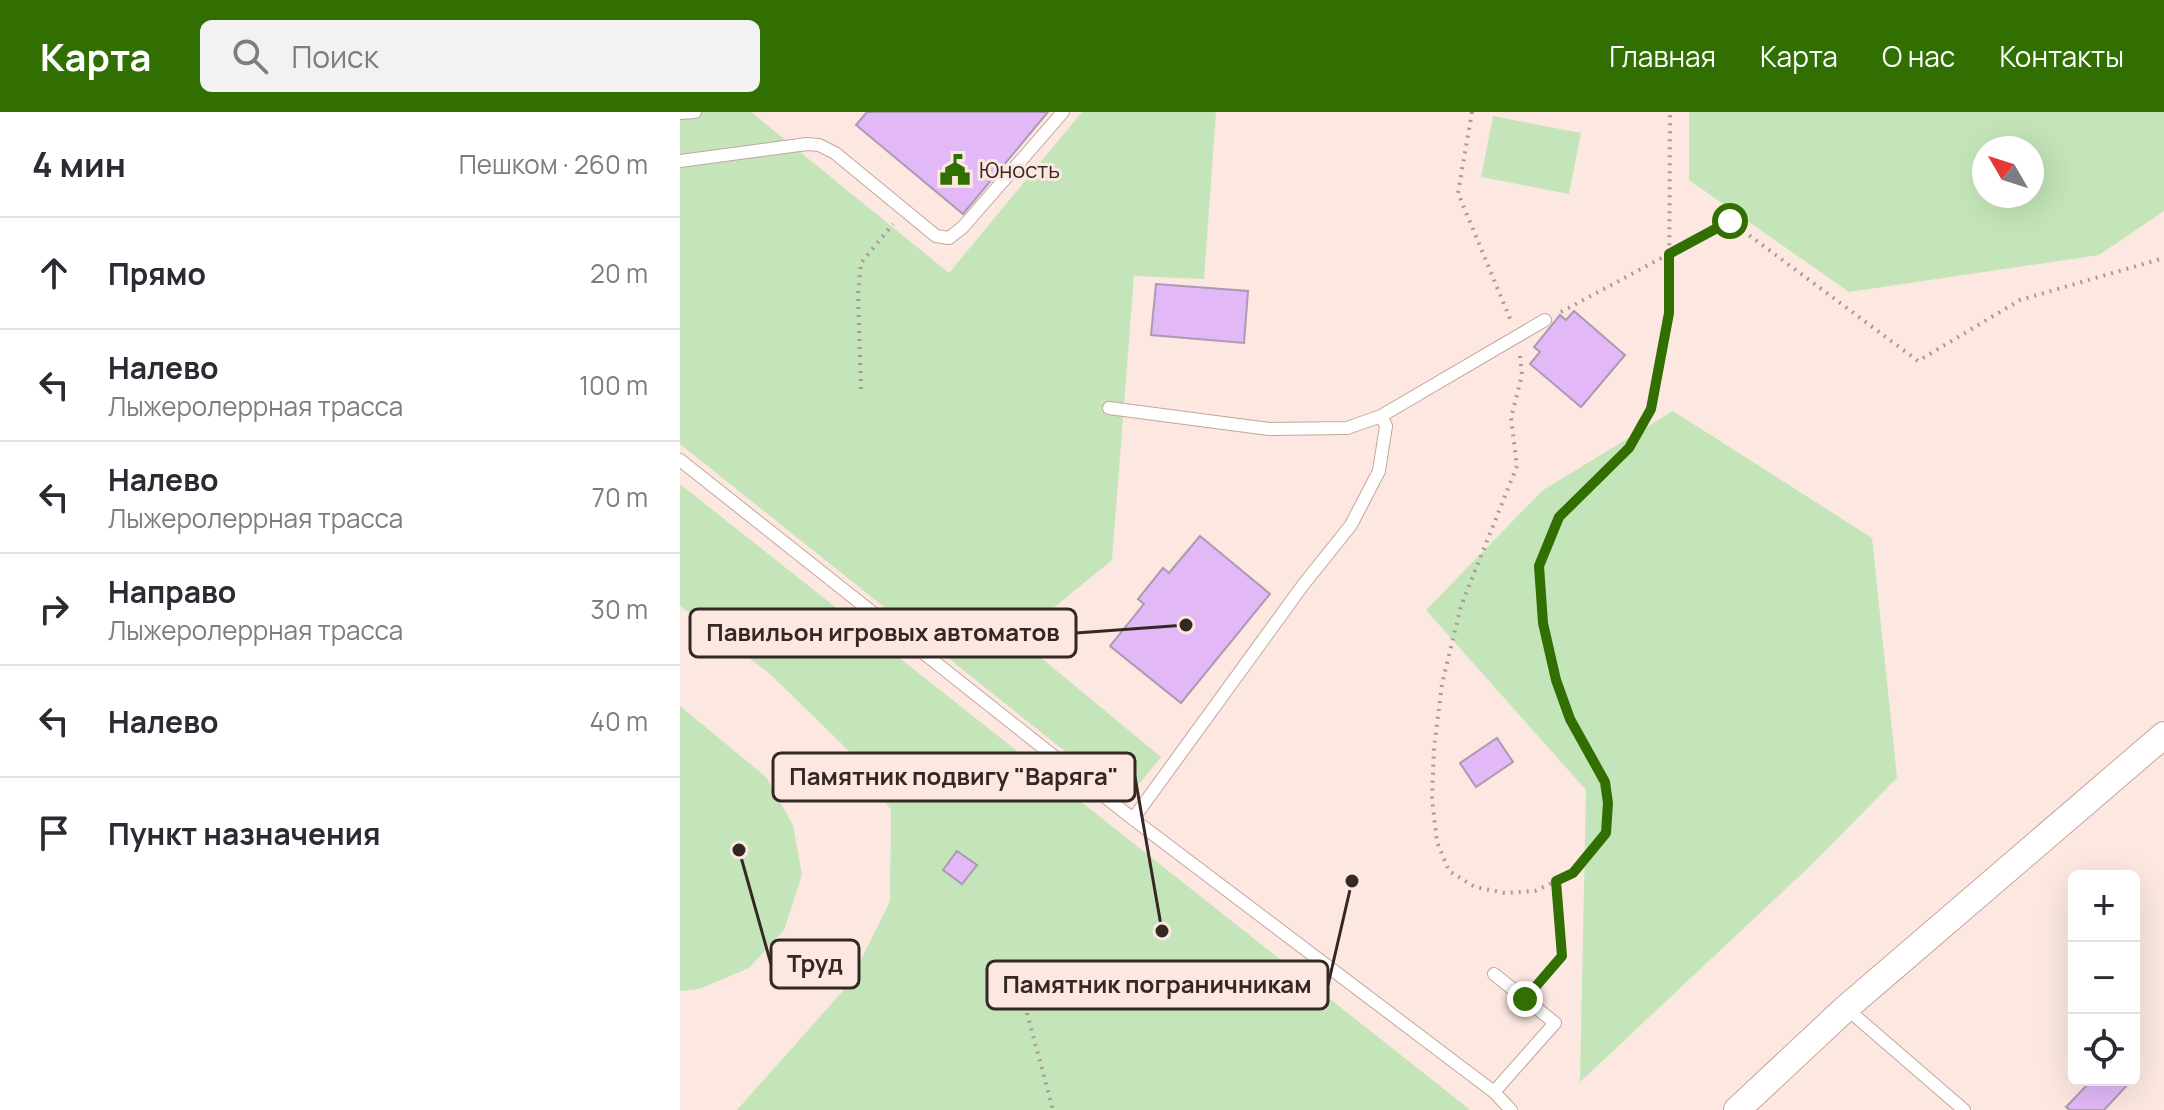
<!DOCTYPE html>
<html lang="ru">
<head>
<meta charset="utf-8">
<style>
	body { margin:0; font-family:Manrope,sans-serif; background:#f2f2f3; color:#2b2b33 }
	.controls { position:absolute; right:24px; bottom:24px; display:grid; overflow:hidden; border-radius:12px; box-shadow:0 8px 32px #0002 }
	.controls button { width:72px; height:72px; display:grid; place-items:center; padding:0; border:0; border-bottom:2px solid #e1e1e2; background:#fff; color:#2b2b33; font:40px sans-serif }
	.compass { position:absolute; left:1292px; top:24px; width:72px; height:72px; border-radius:50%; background:#fff; box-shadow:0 8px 32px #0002; rotate:309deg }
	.stop { position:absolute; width:24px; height:24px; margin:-18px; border:6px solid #316f03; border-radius:50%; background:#fff }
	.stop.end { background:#316f03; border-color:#fff; box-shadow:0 2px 8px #0008 }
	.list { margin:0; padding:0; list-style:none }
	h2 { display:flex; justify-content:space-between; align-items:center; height:104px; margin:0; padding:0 32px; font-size:34px }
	h2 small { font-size:26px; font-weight:400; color:#7c7c81 }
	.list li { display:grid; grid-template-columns:52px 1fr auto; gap:24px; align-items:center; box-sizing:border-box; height:112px; padding:0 32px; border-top:2px solid #e1e1e2 }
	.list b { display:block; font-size:30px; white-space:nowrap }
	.list p { margin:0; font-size:26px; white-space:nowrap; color:#7c7c81 }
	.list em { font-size:26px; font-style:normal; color:#7c7c81 }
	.icon { flex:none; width:44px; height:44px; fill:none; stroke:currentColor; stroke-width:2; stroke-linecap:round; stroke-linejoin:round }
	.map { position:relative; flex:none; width:1484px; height:998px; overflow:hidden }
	header { display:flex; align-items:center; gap:48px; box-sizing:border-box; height:112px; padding:0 40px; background:#316f03; color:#fff }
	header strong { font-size:38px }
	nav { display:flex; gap:44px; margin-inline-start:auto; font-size:28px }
	.search { width:560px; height:72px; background:#f2f2f3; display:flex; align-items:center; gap:20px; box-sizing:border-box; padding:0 28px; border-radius:12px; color:#7c7c81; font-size:30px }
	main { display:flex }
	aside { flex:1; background:#fff }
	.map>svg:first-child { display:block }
	.green { fill:#c4e5b9; fill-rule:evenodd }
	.building { fill:#e3b8f7; stroke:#ab9ab3; stroke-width:2 }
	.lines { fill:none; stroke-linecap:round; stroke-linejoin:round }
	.service-casing { stroke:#c5a59a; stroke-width:14 }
	.minor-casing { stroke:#c5a59a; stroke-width:28 }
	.path { stroke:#aa9993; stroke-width:4; stroke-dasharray:2 6; stroke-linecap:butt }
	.service { stroke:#fff; stroke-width:12 }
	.minor { stroke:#fff; stroke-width:26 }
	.route { stroke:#316f03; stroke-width:10 }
	.labels { text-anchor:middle; stroke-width:6; stroke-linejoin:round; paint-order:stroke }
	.poi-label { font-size:22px; fill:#342824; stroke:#fce8e1; text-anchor:start }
	.leader { fill:none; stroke:#342824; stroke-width:3 }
	.callout-dot { fill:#342824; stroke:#fce8e1; stroke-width:3 }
	.callout { fill:#fce8e1; stroke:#342824; stroke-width:3 }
	.callout-label { font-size:24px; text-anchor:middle; font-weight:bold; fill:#342824 }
</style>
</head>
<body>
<header>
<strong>Карта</strong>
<div class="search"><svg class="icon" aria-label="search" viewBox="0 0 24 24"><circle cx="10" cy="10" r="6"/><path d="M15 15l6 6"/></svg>Поиск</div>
<nav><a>Главная</a><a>Карта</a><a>О нас</a><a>Контакты</a></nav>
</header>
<main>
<aside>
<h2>4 мин<small>Пешком · 260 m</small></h2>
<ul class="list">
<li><svg class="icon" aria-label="ahead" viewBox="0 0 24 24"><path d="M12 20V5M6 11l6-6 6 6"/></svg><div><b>Прямо</b></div><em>20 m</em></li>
<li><svg class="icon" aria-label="left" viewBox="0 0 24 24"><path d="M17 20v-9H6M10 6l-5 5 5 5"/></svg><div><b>Налево</b><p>Лыжеролеррная трасса</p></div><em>100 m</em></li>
<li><svg class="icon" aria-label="left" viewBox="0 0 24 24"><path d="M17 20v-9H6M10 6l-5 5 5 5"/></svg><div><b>Налево</b><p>Лыжеролеррная трасса</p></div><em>70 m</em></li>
<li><svg class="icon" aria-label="right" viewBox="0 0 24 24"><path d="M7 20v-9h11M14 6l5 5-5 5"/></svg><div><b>Направо</b><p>Лыжеролеррная трасса</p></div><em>30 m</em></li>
<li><svg class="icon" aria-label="left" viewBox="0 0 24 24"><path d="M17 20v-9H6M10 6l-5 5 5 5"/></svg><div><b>Налево</b></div><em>40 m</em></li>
<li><svg class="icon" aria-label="arrive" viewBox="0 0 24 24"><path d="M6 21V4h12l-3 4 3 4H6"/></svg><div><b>Пункт назначения</b></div></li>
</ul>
</aside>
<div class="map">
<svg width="1484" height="998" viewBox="0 0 1484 998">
	<rect width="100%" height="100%" fill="#fce8e1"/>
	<path class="green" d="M 0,0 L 71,0 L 269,161 L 402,0 L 536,0 L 524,167 L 454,164 L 432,448 L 337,526 L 481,645 L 446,688 L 0,332 Z
		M 1009,0 L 1484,0 L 1484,99 L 1419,143 L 1169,180 L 1009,68 ZM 1304,36 L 1352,36 L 1352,84 L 1304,84 Z
		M 813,4 L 901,21 L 889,82 L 801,65 Z
		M 993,299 L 1192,426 L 1217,666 L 1129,755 L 900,970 L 906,678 L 746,498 L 863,378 Z
		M 0,372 L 789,997 L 789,998 L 57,998 L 169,872 L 210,789 L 211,698 L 168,638 L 89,561 L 0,494 Z
		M 0,594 L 86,665 L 113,713 L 122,763 L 104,818 L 69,856 L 19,877 L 0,879 Z"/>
	<path class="building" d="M 187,0 L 368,0 L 283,102 L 176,13 Z
		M 476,172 L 568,179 L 564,231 L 471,223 Z
		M 894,199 L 945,243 L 901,295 L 850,252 L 860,240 L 854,235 L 880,203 L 886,208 Z
		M 520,424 L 590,482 L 501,591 L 430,534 L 464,492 L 458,487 L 483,456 L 489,461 Z
		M 817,626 L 833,650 L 796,675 L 780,651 Z
		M 277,739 L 297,753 L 282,772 L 263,758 Z
		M 1412,968 L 1452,968 L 1424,998 L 1390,998 L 1386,995 Z"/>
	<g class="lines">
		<defs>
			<path id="service" d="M 0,1 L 15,0
				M 0,49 L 127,32 L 139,33 L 155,41 L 256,124 L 269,126 L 283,115 L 383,0
				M 429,296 L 589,317 L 667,316 L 701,304
				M 0,348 L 453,707 L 814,980 L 831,998
				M 453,707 L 623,473 L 671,413 L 699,359 L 706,314 L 701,304 L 865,208
				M 1166,896 L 1284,998
				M 814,980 L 875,911 L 814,862"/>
			<path id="minor" d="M 1057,998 L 1166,896 L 1484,623"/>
		</defs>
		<use href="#service" class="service-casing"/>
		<use href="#minor" class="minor-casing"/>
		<path class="path" d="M 792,0 L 778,81 L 831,209
			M 881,200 L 1050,109 L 1238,249 L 1340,188 L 1484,146
			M 840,244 L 842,263 L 831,306 L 837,354 L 781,494 L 762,572 L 754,636 L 752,686 L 757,730 L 769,759 L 795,775 L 825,781 L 855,779 L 893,761 L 926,721 L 928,691 L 925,670 L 890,607 L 876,568 L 863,511 L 859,454 L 879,405 L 949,336 L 971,297 L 989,201 L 990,0
			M 181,277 L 178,182 L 181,151 L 213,112
			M 857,873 L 882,844 L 876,769
			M 347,901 L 373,998"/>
		<use href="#service" class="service"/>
		<use href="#minor" class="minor"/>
	</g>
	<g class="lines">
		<path class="route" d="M 845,887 L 882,844 L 876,769 L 893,761 L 926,721 L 928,691 L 925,670 L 890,607 L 876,568 L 863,511 L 859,454 L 879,405 L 949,336 L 971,297 L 989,201 L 989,142 L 1050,109"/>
	</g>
	<defs>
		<symbol id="civic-bare" viewBox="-9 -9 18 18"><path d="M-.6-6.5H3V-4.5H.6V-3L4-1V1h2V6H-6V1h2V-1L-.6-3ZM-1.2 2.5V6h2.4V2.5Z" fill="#316f03" stroke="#fce8e1" stroke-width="2.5" paint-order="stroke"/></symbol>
	</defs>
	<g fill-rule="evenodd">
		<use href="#civic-bare" x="253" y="36" width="44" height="44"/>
	</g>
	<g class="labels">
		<g class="poi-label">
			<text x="299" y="66">Юность</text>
		</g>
	</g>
	<path class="leader" d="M506 513L396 521M482 819L455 665M59 738L91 852M672 769L648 873"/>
	<g class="callout-dot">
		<circle cx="506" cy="513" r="8"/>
		<circle cx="482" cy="819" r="8"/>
		<circle cx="59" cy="738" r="8"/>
		<circle cx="672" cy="769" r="8"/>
	</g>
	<g class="callout">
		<rect x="10" y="497" width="386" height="48" rx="8"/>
		<rect x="93" y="641" width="362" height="48" rx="8"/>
		<rect x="91" y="828" width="88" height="48" rx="8"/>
		<rect x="307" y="849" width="341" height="48" rx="8"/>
	</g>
	<g class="callout-label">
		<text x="203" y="529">Павильон игровых автоматов</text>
		<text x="274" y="673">Памятник подвигу "Варяга"</text>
		<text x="135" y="860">Труд</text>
		<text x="477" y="881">Памятник пограничникам</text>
	</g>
</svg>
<div class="controls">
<button>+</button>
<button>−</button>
<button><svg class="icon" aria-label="locate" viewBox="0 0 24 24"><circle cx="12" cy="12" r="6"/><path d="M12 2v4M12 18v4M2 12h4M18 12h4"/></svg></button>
</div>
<svg class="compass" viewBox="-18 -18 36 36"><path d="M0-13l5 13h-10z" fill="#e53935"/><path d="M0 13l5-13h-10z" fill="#7c7c81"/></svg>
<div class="stop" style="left:1050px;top:109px"></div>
<div class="stop end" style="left:845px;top:887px"></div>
</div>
</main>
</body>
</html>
